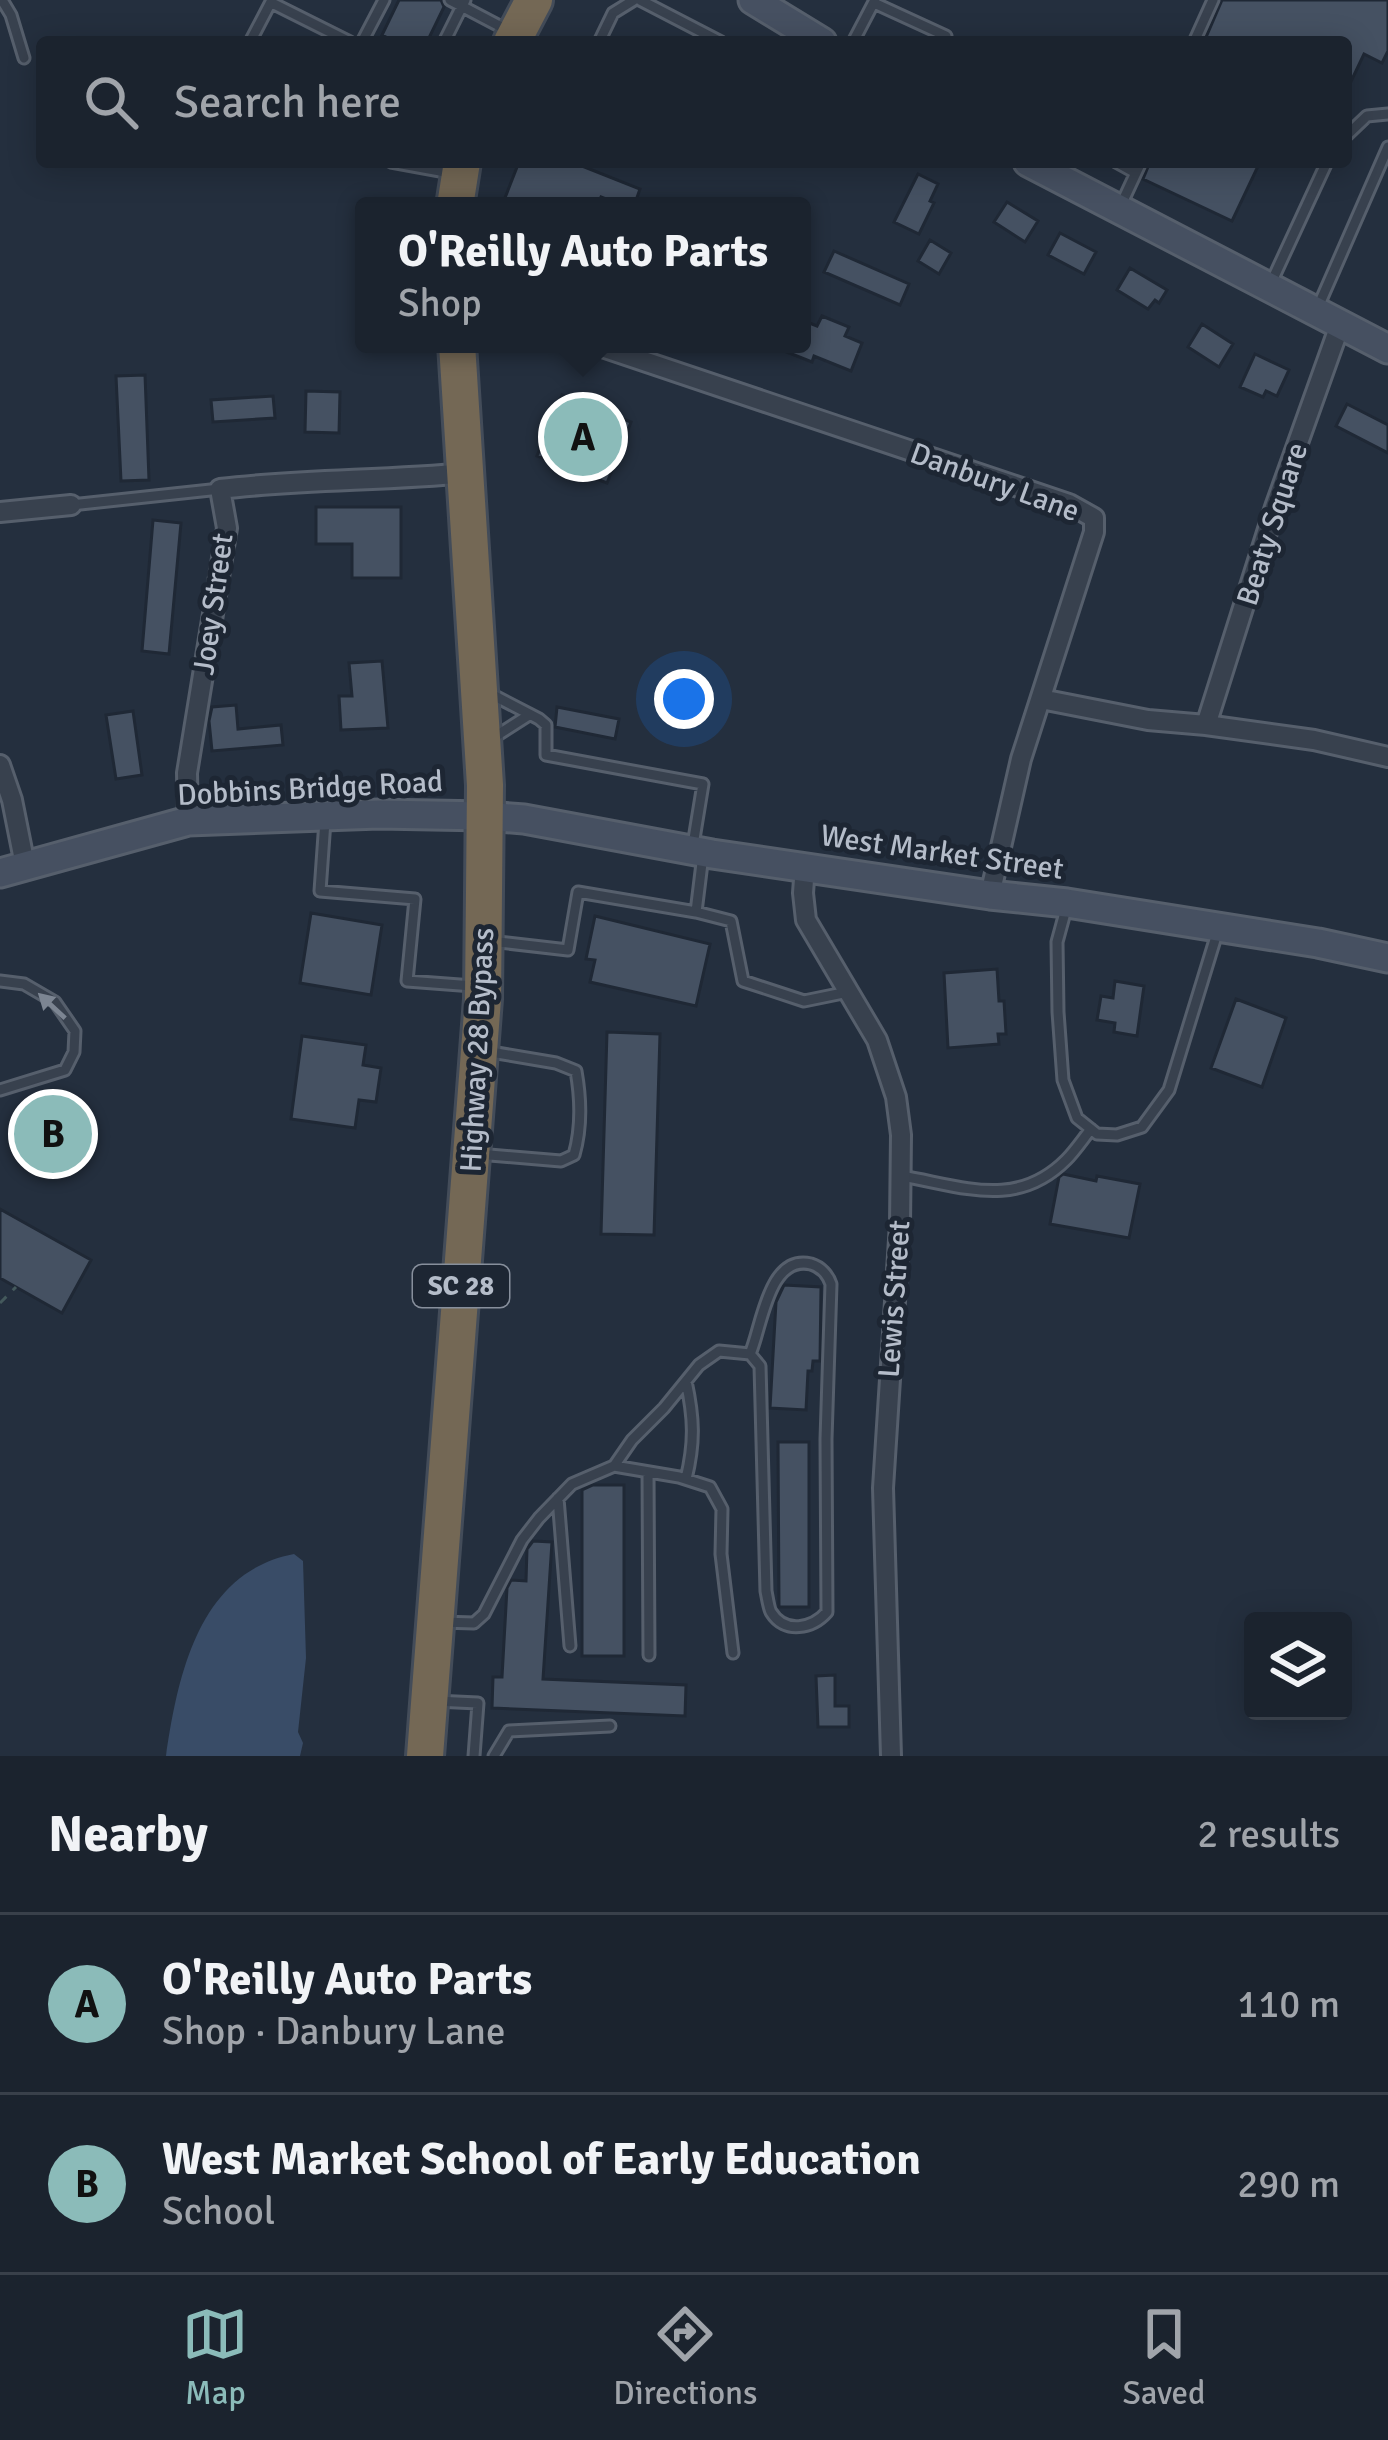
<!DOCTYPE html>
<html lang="en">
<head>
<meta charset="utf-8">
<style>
	body { margin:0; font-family:Signika,sans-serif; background:#282f3a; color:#f1f3f6 }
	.controls { position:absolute; right:36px; bottom:36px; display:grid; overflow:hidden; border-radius:12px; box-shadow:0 6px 30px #0003 }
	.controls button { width:108px; height:108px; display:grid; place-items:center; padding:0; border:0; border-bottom:3px solid #39404a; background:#1b232e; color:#f1f3f6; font:60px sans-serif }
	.you { position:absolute; left:684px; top:699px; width:42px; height:42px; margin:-30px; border:9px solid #fff; border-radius:50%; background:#1a73e8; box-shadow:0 0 0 18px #1a73e833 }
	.badge { display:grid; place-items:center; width:78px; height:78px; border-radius:50%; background:#8bbbb9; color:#111; font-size:39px; font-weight:700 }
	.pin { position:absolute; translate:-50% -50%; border:6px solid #fff; box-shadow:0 3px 12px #0006 }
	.popup { position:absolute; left:355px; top:197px; width:456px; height:156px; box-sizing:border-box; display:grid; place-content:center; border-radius:12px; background:#1b232e; filter:drop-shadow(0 3px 9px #0005); font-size:39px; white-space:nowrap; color:#a0a4aa }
	.popup b { font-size:45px; color:#f1f3f6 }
	.popup::after { content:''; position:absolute; left:50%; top:100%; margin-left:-24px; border:24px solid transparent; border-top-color:#1b232e }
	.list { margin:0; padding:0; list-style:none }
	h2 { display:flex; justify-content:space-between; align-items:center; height:156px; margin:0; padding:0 48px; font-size:51px }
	h2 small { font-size:39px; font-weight:400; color:#a0a4aa }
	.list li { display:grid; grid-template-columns:78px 1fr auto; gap:36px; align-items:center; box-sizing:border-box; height:180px; padding:0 48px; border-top:3px solid #39404a }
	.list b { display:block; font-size:45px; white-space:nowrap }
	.list p { margin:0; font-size:39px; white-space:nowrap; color:#a0a4aa }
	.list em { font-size:39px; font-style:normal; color:#a0a4aa }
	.icon { flex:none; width:66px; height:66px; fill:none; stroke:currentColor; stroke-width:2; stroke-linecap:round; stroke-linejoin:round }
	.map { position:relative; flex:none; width:1388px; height:1756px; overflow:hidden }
	.search { position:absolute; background:#1b232e; box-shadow:0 6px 30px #0003; left:36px; right:36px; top:36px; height:132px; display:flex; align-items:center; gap:30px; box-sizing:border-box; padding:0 42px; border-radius:12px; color:#a0a4aa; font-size:45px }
	.sheet { height:516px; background:#1b232e }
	nav { display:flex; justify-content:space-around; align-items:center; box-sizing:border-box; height:168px; border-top:3px solid #39404a; background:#1b232e; font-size:33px; color:#a0a4aa }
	nav a { display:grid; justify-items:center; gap:6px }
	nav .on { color:#8bbbb9 }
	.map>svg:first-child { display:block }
	.water { fill:#394c67 }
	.building { fill:#455162; stroke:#1f2835; stroke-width:3 }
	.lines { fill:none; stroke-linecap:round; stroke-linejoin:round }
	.lane-casing { stroke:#565f6c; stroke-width:15 }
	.street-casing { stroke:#565f6c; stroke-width:24 }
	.secondary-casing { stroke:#565f6c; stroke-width:33 }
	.highway-casing { stroke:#434c59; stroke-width:42 }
	.path { stroke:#44595c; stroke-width:3; stroke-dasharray:9 9; stroke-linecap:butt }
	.lane { stroke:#38414e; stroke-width:9 }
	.street { stroke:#38414e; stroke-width:18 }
	.secondary { stroke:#465061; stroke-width:27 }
	.highway { stroke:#746855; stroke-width:36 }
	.oneway { fill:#7c8592 }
	.labels { text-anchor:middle; stroke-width:10; stroke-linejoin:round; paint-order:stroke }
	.shield { fill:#1d2633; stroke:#878f9c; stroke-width:3 }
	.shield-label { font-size:27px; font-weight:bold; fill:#b4bcc9 }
	.street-label { font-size:30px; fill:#b4bcc9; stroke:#1d2633 }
</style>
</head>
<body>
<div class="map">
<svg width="1388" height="1756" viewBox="0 0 1388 1756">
	<rect width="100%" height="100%" fill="#242f3e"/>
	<path class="water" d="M 294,1554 L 303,1561 L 306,1658 L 298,1732 L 303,1743 L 300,1756 L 166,1756 C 178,1675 199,1572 294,1554 Z"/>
	<path class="building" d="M 399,0 L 441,0 L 444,7 L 427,42 L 396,42 L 382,35 Z
		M 1222,0 L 1388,0 L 1388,51 L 1382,63 L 1364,54 L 1346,92 L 1346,42 L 1204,42 Z
		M 519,162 L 572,162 L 640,189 L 634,206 L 624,206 L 601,197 L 597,206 L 512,206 L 503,203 Z
		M 1150,162 L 1260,162 L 1232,221 L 1143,179 Z
		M 918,174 L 938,184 L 930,201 L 934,203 L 919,234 L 894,222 Z
		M 1007,202 L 1038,221 L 1025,242 L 994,222 Z
		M 1060,233 L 1096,252 L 1084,274 L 1048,255 Z
		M 930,240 L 951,253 L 939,274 L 918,261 Z
		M 834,251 L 909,284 L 900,305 L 824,272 Z
		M 1130,268 L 1167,290 L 1159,303 L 1155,300 L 1148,309 L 1117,290 Z
		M 822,316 L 849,327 L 845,336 L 862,343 L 851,371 L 814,356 L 812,362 L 769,345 L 802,344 L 802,320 L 817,326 Z
		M 1202,324 L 1233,344 L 1219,367 L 1188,347 Z
		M 1255,354 L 1289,370 L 1277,396 L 1266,391 L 1263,397 L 1240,387 Z
		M 145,375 L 149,480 L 121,481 L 116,376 Z
		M 306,391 L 340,392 L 339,433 L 305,432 Z
		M 562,395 L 631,422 L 607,483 L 537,456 Z
		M 273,396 L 275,418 L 213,422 L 211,400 Z
		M 1347,404 L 1388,425 L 1388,453 L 1336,426 Z
		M 316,507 L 401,507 L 401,578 L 352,578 L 352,544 L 316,544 Z
		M 153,520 L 181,523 L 169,654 L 142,651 Z
		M 382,661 L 388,728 L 341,730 L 339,696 L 352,696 L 349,663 Z
		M 236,705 L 238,729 L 281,725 L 283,745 L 212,751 L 209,721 L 212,707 Z
		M 557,707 L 619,719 L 615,739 L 555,727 Z
		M 133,711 L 142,775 L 116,779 L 106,715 Z
		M 311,913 L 382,925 L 371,995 L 300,983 Z
		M 595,916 L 710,944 L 696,1006 L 590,982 L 595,960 L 586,959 Z
		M 997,969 L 999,1001 L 1004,1001 L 1006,1034 L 998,1034 L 999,1044 L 948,1048 L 944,973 Z
		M 1115,981 L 1144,986 L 1137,1036 L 1114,1032 L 1115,1023 L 1097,1020 L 1101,996 L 1113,998 Z
		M 1236,999 L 1286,1018 L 1262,1087 L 1211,1068 Z
		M 607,1032 L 660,1034 L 654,1235 L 601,1234 Z
		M 302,1036 L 366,1045 L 363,1065 L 381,1068 L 376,1102 L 359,1100 L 355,1128 L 291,1119 Z
		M 1063,1174 L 1096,1181 L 1097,1176 L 1140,1184 L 1129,1238 L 1050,1224 L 1059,1177 Z
		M 0,1209 L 91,1260 L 62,1313 L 0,1278 Z
		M 784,1285 L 821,1287 L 820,1361 L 813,1361 L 812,1371 L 808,1371 L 806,1410 L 770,1408 L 776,1302 Z
		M 778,1442 L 809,1442 L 809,1607 L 779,1607 Z
		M 593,1485 L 624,1485 L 624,1656 L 582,1656 L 582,1490 Z
		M 533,1541 L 552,1542 L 543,1679 L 686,1685 L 685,1716 L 492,1708 L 493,1677 L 502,1677 L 507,1588 L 511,1580 L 526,1581 L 527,1549 Z
		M 835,1675 L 835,1706 L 849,1706 L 849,1727 L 818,1727 L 816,1676 Z"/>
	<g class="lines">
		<defs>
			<path id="lane" d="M 2,0 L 11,15 L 24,58
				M 450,0 L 509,31
				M 640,0 L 721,42
				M 272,3 L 350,42
				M 874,3 L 946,36 L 943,42
				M 250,42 L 272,0
				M 362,42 L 384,0
				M 444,42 L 465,0
				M 599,42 L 613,13 L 634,0
				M 853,42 L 875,0
				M 1194,42 L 1213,0
				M 1346,136 L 1367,116 L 1388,114
				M 391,162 L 451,173
				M 1116,162 L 1136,173
				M 1121,205 L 1141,162
				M 1271,283 L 1327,162
				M 1318,307 L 1388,147
				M 71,505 L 220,489
				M 487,692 L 539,719 L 546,725 L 546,755 L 703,784 L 693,845
				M 493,738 L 529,715
				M 325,821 L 320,891 L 415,899 L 407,981 L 473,986
				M 1066,909 L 1057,942 L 1058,1012 L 1063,1080 L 1077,1118 L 1097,1134 L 1117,1135 L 1142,1127 L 1169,1090 L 1218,930
				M 696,912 L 731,921 L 743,981 L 804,1001 L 848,992
				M 490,941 L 568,950 L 578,892 L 696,912 L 703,855
				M 0,981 L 24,984 L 55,1002 L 75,1031 L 74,1052 L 65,1070 L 0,1090
				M 478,1154 L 561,1161 L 574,1155 C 582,1127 581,1099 576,1071 L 556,1063 L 485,1051
				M 901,1176 C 962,1186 1016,1210 1066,1160 C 1075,1151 1083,1139 1091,1129
				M 686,1381 C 694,1418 695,1442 686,1479
				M 614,1466 L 679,1477 L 710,1487 L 722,1509 L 721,1554 L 733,1653
				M 648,1472 L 649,1655
				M 558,1498 L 570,1646
				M 441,1622 L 474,1623 L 484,1614 L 522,1540 L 539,1518 L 572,1484 L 614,1466 L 632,1440 L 664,1408 L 699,1365 L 719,1351 L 750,1354 L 760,1366 L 766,1591 C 767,1596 769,1609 771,1612 C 785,1635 813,1628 827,1612 L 826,1439 L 831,1284 C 828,1275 821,1267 811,1264 C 768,1254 762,1327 750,1354
				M 435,1701 L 478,1703 L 474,1756
				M 494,1756 L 509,1731 L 610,1726"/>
			<path id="street" d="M 593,344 L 1069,504 L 1094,518 L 1094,532 L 1021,759 L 990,895
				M 0,512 L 71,505
				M 1041,699 L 1148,720 L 1206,725 L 1314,740 L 1388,757
				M 1206,725 L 1275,507 L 1340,325
				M 0,765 L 12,800 L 25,865
				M 188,821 L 187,773 L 227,528 L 220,489 C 301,479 384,481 466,473
				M 805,866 L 803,893 L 806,920 L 877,1040 L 896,1097 L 901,1135 L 900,1224 L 883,1488 L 891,1756"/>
			<path id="secondary" d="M 753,0 L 822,42
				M 1028,162 L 1388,349
				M 0,873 L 188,821 L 379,814 L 485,816 L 524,819 L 712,854 L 990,895 L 1067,903 L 1318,943 L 1388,958"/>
			<path id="highway" d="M 512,42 L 534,0
				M 455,206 L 462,162
				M 425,1756 L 483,999 L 485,785 L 457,344"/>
		</defs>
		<use href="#lane" class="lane-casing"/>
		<use href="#street" class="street-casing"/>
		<use href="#secondary" class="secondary-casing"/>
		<use href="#highway" class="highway-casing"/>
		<path class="path" d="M 0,1303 L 16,1287"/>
		<use href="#lane" class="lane"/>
		<use href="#street" class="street"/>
		<use href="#secondary" class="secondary"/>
		<use href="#highway" class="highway"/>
	</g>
	<defs><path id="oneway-solid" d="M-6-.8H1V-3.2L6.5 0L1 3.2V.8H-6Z" transform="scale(3)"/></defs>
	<use class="oneway" href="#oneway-solid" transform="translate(52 1006) rotate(-137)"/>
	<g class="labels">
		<rect class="shield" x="413" y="1265" width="96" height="42" rx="9"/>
		<g class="shield-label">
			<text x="461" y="1295">SC 28</text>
		</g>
		<g class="street-label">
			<text transform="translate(995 482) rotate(20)" y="10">Danbury Lane</text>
			<text transform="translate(1272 524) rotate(-72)" y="10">Beaty Square</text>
			<text transform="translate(213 604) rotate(-82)" y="10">Joey Street</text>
			<text transform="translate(310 788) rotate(-3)" y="10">Dobbins Bridge Road</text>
			<text transform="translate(942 852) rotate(8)" y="10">West Market Street</text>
			<text transform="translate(477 1050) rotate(-87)" y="10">Highway 28 Bypass</text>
			<text transform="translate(894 1299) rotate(-86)" y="10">Lewis Street</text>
		</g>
	</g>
</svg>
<div class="controls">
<button><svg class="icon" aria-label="layers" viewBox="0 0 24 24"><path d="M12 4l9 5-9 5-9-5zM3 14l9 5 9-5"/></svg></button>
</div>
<div class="you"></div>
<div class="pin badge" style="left:583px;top:437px">A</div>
<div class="popup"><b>O'Reilly Auto Parts</b>Shop</div>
<div class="pin badge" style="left:53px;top:1134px">B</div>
<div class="search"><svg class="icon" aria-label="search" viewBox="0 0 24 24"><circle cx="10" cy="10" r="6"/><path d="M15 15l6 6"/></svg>Search here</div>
</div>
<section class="sheet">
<h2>Nearby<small>2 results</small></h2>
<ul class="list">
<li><span class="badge">A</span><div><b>O'Reilly Auto Parts</b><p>Shop · Danbury Lane</p></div><em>110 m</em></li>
<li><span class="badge">B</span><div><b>West Market School of Early Education</b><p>School</p></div><em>290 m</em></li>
</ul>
</section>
<nav>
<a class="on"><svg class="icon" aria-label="map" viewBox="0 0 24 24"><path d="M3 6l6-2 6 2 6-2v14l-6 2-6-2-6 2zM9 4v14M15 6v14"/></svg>Map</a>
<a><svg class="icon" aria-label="directions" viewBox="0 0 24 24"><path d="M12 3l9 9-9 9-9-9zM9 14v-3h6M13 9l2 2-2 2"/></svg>Directions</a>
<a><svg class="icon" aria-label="saved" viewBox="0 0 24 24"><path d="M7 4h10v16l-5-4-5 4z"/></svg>Saved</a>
</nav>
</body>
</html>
